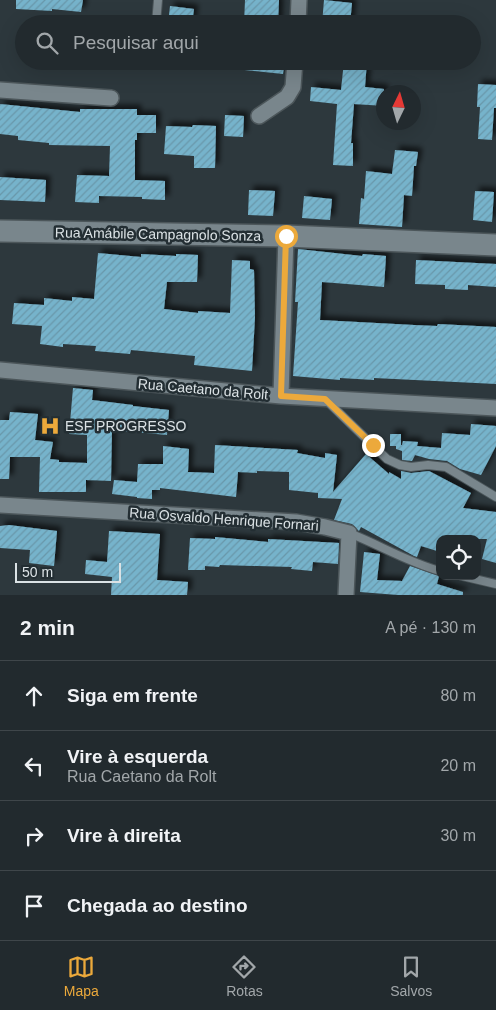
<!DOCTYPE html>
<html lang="pt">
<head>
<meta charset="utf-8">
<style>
	body { margin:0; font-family:Arial,sans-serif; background:#2a3236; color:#f1f3f6 }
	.controls { position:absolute; right:15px; bottom:15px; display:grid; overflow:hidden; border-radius:10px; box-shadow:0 5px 20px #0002 }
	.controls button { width:45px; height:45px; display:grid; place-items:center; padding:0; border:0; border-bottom:1px solid #3f464a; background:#222a2e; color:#f1f3f6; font:25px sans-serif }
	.compass { position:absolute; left:376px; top:85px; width:45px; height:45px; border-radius:50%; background:#222a2e; box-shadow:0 5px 20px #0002; rotate:5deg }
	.scale { position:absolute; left:15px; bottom:12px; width:106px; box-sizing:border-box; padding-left:5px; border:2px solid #dbe2e5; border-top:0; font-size:14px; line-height:18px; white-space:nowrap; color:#dbe2e5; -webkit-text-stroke:4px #232e33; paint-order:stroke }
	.stop { position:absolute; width:15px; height:15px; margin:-11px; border:4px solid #eca93b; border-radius:50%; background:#fff }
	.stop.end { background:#eca93b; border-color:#fff; box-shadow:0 1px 5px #0008 }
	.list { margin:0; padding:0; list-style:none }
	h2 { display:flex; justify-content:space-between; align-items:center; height:65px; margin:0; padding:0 20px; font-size:21px }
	h2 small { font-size:16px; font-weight:400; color:#a2a7aa }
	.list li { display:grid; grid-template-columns:32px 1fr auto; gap:15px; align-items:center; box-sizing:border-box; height:70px; padding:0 20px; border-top:1px solid #3f464a }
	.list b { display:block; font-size:19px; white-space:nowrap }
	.list p { margin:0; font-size:16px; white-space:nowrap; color:#a2a7aa }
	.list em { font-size:16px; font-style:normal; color:#a2a7aa }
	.icon { flex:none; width:28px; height:28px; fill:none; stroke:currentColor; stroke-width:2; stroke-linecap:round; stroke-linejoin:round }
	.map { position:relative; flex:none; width:496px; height:595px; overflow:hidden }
	.search { position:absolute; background:#222a2e; box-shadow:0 5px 20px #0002; left:15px; right:15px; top:15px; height:55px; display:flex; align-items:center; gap:12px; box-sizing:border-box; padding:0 18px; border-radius:28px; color:#a2a7aa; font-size:19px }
	.sheet { height:345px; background:#222a2e }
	nav { display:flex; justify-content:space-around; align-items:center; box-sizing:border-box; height:70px; border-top:1px solid #3f464a; background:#222a2e; font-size:14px; color:#a2a7aa }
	nav a { display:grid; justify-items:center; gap:2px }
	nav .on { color:#eca93b }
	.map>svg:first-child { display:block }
	.building { fill:url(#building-hatch); filter:url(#shadow) }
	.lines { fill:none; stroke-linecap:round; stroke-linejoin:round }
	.lane-casing { stroke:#4c565a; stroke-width:10 }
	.street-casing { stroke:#4c565a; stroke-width:18 }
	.secondary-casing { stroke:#4c565a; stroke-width:24 }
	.lane { stroke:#79868c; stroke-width:8 }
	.street { stroke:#79868c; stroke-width:15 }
	.secondary { stroke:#79868c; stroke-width:21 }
	.route { stroke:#eca93b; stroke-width:6 }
	.labels { text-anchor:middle; stroke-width:5; stroke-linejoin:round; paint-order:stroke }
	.street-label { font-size:14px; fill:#dbe2e5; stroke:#232e33 }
	.poi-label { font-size:14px; fill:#dbe2e5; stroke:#232e33; text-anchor:start }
</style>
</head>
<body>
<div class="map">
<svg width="496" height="595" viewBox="0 0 496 595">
	<defs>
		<pattern id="building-hatch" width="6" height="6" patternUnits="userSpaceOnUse" patternTransform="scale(1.25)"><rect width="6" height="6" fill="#76b3cb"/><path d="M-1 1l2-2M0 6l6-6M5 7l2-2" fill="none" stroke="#6997aa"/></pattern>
		<filter id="shadow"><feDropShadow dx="4.5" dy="-4.5" stdDeviation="2.5" flood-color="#0009"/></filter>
	</defs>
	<rect width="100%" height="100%" fill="#2d383d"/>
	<path class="building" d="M 16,0 L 83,0 L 81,12 L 52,9 L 52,11 L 16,9 Z
		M 245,0 L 279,0 L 278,24 L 244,24 Z
		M 324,0 L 352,3 L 350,24 L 322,24 Z
		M 170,6 L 194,9 L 192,24 L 168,24 Z
		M 235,61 L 285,61 L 283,74 L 235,69 Z
		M 344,61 L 367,61 L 365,87 L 384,89 L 384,106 L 354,104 L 351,143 L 353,143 L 353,166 L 333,165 L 337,104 L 310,101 L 311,87 L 341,90 Z
		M 478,84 L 496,85 L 496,108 L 494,108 L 492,140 L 478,139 L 480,107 L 477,107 Z
		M 0,104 L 80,112 L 80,109 L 137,109 L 137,115 L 156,115 L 156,133 L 137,133 L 137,140 L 135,140 L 135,180 L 165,181 L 165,200 L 142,199 L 142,197 L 99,196 L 99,203 L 75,202 L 77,175 L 109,176 L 110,146 L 49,145 L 49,143 L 18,140 L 18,136 L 0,134 Z
		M 225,115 L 244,116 L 243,137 L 224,136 Z
		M 193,125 L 216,126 L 215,168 L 194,168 L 194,156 L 164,154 L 166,126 L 192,127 Z
		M 395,150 L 418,152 L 416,166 L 414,166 L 412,196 L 404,195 L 402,227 L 359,224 L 361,198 L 364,199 L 366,171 L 392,174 Z
		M 0,177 L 46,180 L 45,202 L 0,200 Z
		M 249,190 L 275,191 L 273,216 L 248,215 Z
		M 475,191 L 494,192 L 492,222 L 473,220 Z
		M 304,196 L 332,199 L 330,220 L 302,218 Z
		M 298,249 L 362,256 L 363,254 L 386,256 L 384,287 L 322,282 L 320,320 L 414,325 L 437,326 L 438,324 L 496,327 L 496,384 L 374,378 L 374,380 L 340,378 L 340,380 L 293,376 L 298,302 L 295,302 Z
		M 98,253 L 141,257 L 141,254 L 176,256 L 176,254 L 198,255 L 197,282 L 167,282 L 164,309 L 198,313 L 198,311 L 230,313 L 232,260 L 250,261 L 250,269 L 254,270 L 255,317 L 252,371 L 194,365 L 195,356 L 131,350 L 130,354 L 95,351 L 96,346 L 63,344 L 63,347 L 40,344 L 42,326 L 12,324 L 14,303 L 44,305 L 44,298 L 72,301 L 72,297 L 94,299 Z
		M 416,260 L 496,264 L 496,287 L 468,285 L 468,290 L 445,289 L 445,285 L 415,284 Z
		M 73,388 L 93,390 L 92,400 L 133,405 L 133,406 L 169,410 L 167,435 L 112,430 L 111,481 L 86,480 L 86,492 L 39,492 L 40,457 L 10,457 L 9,479 L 0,479 L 0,420 L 9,420 L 10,412 L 38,414 L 35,440 L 53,442 L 50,459 L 59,460 L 59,462 L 87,463 L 87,435 L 69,434 Z
		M 471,424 L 496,426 L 496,446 L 481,475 L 460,469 L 447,461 L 429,459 L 415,455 L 412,461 L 402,460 L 402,451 L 396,449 L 396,446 L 390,446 L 390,434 L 401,434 L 401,445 L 402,445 L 403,441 L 418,442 L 417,446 L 441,448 L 442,433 L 470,435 Z
		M 215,445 L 298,450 L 297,453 L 325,458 L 325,453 L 337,455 L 333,492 L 366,454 L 389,474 L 389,472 L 401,479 L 401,471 L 411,473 L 429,471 L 471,493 L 463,508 L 496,512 L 496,563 L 482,559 L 487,539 L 440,539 L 440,552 L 421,546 L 417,557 L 414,556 L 361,527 L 359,531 L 352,524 L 334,520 L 342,499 L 318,498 L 318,493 L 289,490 L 289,472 L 257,471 L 257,473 L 238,472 L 236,497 L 160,488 L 160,490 L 152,490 L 152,499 L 137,498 L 137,497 L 112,494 L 114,480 L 137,482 L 138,464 L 163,464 L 163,446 L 189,449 L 188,472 L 214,473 Z
		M 9,525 L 57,531 L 54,566 L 29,563 L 30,550 L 0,548 L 0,526 Z
		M 109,531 L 160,534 L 157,580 L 188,582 L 187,595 L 111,595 L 112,577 L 85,574 L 86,560 L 107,562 Z
		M 215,537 L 268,542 L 268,539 L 339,543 L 338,564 L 313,562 L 312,571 L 291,569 L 292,567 L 220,565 L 219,567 L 205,566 L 205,570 L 188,570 L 190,538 L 215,539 Z
		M 364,552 L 380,554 L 377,580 L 402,581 L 410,566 L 439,576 L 437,584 L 463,592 L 463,595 L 398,595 L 360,592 Z"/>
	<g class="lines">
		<defs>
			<path id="lane" d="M 156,24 L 158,0
				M 327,401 L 387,459 L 400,465 L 411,467 L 428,465 L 446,467 L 496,497
				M 349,533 C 380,545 407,562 440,571
				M 462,576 L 496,584"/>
			<path id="street" d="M 298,24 L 299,0
				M 0,90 L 111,98
				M 259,116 L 287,97 L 293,87 L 295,61
				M 0,370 L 281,396 L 496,408
				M 281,396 L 286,236
				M 0,505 L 296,522 L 325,527 L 349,533 L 346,595"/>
			<path id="secondary" d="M 0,231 L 286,236 L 496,245"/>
		</defs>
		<use href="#lane" class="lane-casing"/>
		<use href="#street" class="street-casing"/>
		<use href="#secondary" class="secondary-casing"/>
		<use href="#lane" class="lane"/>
		<use href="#street" class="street"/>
		<use href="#secondary" class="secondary"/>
	</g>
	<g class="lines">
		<path class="route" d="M 286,236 L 281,396 L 325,399 L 373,445"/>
	</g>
	<defs>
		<symbol id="hospital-bare" viewBox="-9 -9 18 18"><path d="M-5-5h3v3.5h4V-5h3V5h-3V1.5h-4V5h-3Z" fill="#eca93b" stroke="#232e33" stroke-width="2.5" paint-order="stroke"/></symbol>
	</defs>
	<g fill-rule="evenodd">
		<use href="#hospital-bare" x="36" y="412" width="28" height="28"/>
	</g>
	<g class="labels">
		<g class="street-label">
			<text transform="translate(158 234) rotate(1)" y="5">Rua Amábile Campagnolo Sonza</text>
			<text transform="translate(203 389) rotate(5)" y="5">Rua Caetano da Rolt</text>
			<text transform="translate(224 519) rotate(4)" y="5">Rua Osvaldo Henrique Fornari</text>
		</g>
		<g class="poi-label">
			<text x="65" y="431">ESF PROGRESSO</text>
		</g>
	</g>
</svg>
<div class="controls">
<button><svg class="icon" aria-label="locate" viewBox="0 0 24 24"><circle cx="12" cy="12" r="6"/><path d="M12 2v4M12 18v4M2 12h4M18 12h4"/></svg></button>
</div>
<svg class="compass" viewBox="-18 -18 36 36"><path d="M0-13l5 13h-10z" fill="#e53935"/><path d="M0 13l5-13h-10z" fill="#a2a7aa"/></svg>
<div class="scale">50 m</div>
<div class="stop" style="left:286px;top:236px"></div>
<div class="stop end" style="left:373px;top:445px"></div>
<div class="search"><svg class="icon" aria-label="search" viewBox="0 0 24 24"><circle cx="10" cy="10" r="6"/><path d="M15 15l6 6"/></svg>Pesquisar aqui</div>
</div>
<section class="sheet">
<h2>2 min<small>A pé · 130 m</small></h2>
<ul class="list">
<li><svg class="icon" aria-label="ahead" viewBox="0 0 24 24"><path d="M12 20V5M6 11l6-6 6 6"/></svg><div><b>Siga em frente</b></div><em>80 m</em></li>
<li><svg class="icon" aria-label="left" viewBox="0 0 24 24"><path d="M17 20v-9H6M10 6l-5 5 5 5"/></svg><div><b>Vire à esquerda</b><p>Rua Caetano da Rolt</p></div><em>20 m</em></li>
<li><svg class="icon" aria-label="right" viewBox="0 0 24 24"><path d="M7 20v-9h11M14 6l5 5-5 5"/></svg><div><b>Vire à direita</b></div><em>30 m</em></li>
<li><svg class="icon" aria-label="arrive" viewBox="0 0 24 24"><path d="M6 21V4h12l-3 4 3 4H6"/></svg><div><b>Chegada ao destino</b></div></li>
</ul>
</section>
<nav>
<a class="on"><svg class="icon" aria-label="map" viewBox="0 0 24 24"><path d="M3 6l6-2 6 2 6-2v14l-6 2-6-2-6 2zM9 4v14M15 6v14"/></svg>Mapa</a>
<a><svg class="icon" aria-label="directions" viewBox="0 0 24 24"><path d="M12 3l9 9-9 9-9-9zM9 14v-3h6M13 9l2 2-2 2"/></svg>Rotas</a>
<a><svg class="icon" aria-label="saved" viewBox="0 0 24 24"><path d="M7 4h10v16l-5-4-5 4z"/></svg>Salvos</a>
</nav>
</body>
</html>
